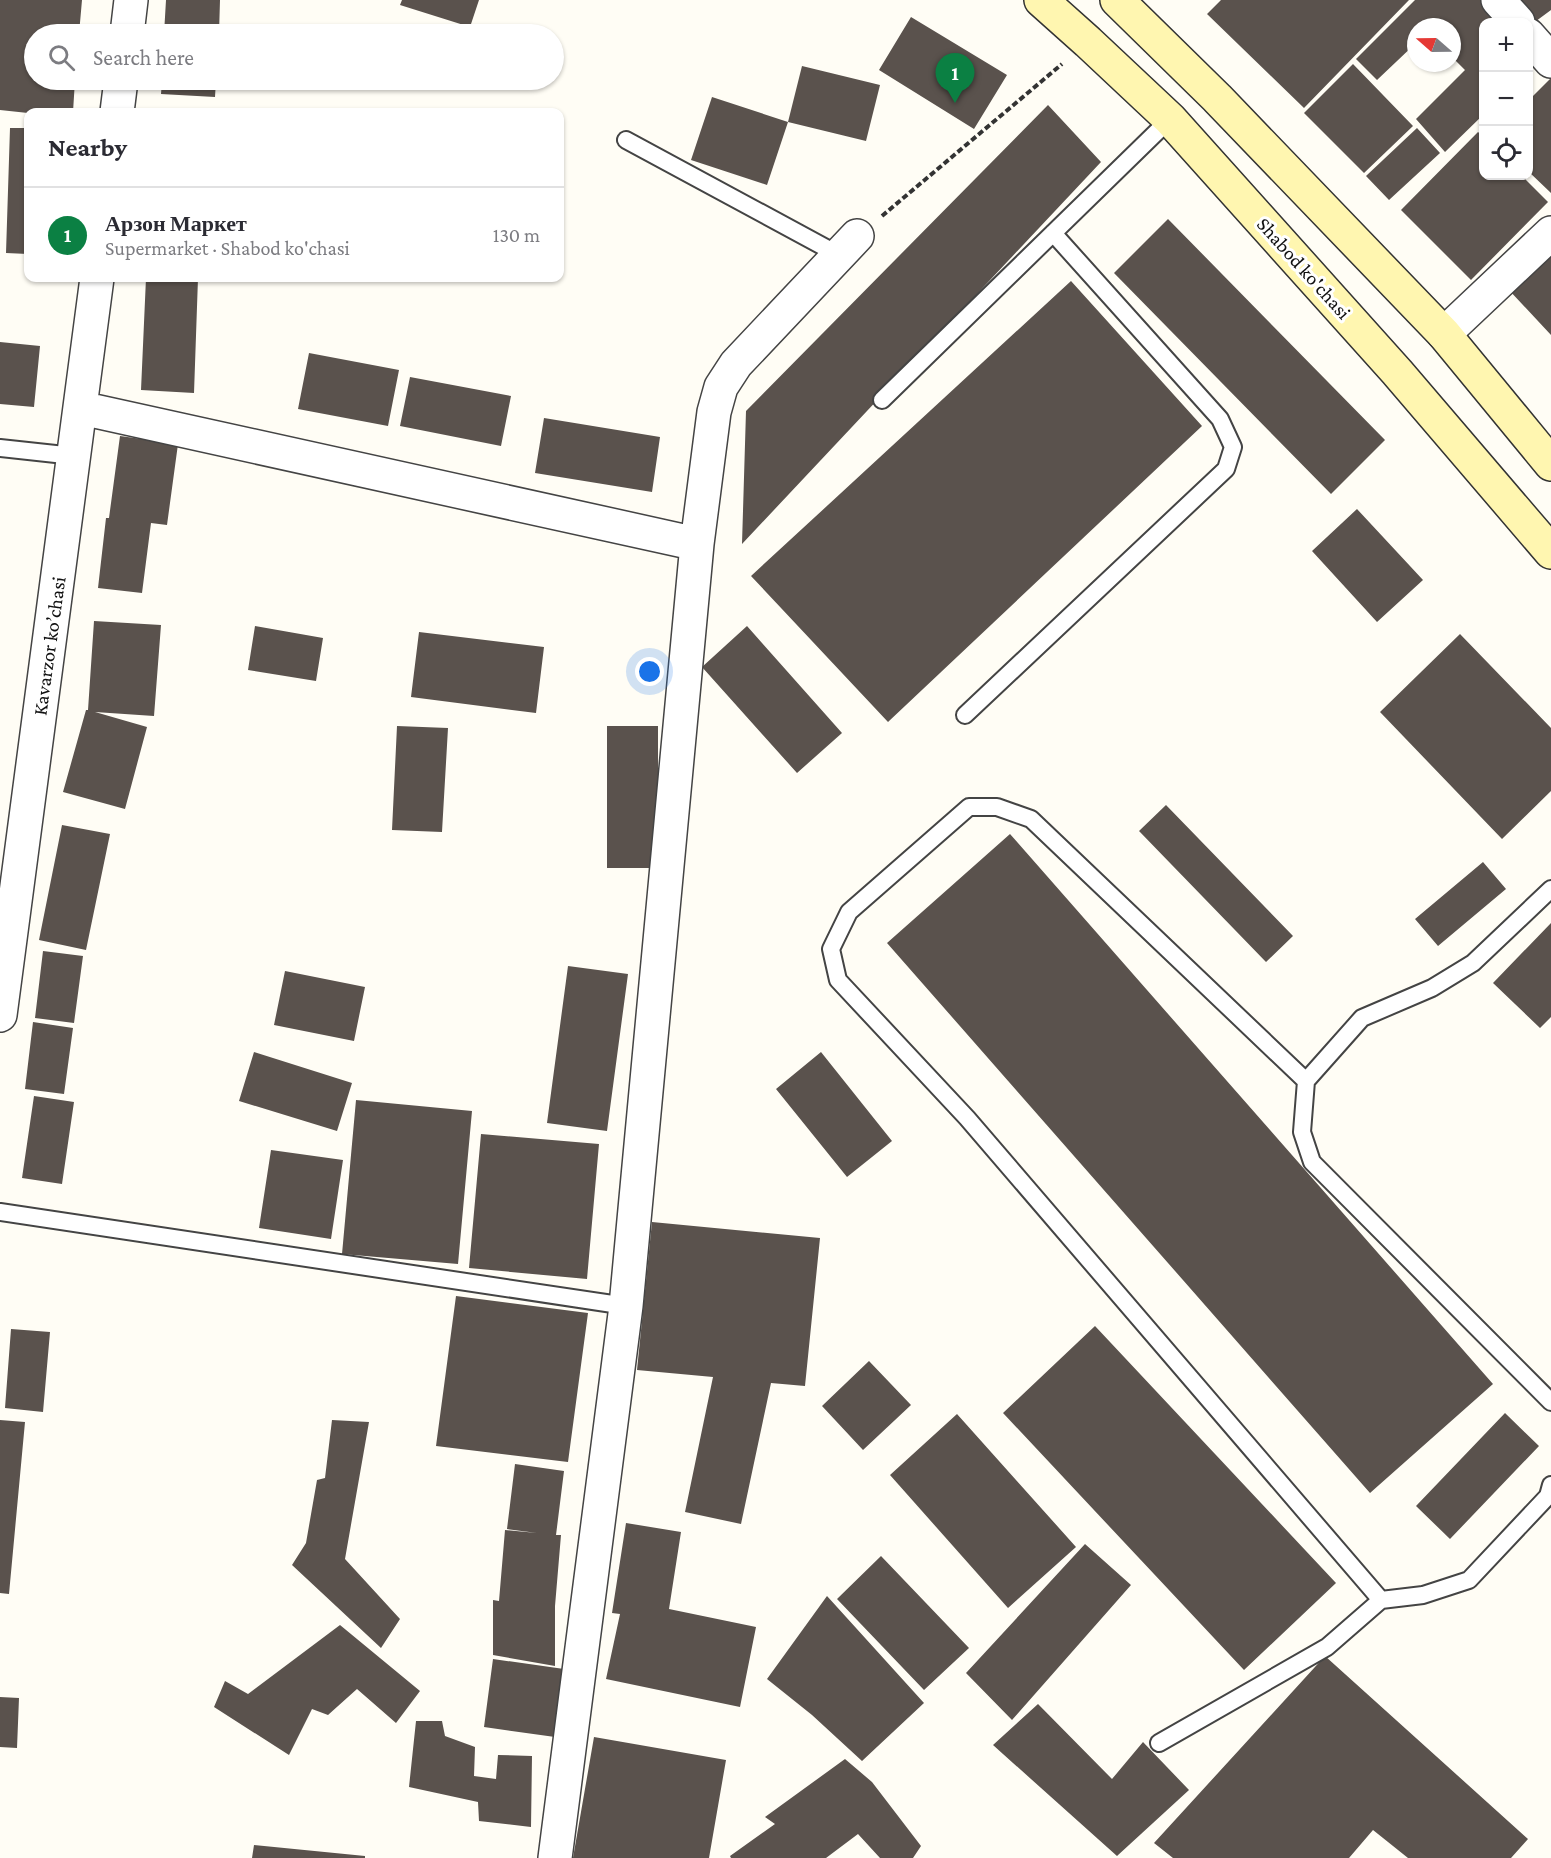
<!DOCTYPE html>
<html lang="en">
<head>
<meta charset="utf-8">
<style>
	body { margin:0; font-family:"Crimson Pro",serif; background:#f7f7f7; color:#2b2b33 }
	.controls { position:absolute; right:18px; top:18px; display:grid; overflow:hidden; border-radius:12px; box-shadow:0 2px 4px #0004 }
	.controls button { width:54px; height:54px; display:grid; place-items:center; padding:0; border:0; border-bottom:2px solid #e1e1e2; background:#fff; color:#2b2b33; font:30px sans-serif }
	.compass { position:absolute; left:1407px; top:18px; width:54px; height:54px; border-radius:50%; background:#fff; box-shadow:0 2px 4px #0004; rotate:290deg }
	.you { position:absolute; left:650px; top:672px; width:21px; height:21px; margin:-15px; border:4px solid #fff; border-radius:50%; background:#1a73e8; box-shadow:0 0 0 9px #1a73e833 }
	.badge { display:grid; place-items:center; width:39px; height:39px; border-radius:50%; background:#0b8043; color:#fff; font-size:20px; font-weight:700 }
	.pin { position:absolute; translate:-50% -50px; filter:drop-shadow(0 2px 3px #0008) }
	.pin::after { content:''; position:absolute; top:32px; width:21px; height:18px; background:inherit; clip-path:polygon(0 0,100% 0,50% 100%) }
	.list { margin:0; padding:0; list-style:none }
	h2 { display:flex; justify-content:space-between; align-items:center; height:78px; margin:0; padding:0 24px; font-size:26px }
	h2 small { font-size:20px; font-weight:400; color:#7c7c81 }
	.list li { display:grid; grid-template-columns:39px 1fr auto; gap:18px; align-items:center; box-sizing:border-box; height:96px; padding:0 24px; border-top:2px solid #e1e1e2 }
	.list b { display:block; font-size:22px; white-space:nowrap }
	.list p { margin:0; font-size:20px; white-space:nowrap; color:#7c7c81 }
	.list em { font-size:20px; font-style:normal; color:#7c7c81 }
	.icon { flex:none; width:33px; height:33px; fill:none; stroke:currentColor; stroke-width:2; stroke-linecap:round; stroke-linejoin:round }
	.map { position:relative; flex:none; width:1551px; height:1858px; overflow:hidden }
	.search { position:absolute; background:#fff; box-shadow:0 2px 4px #0004; left:24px; top:24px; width:540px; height:66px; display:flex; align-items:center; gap:15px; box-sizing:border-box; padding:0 21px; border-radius:33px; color:#7c7c81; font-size:22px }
	.panel { position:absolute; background:#fff; box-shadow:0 2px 4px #0004; left:24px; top:108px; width:540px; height:174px; border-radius:12px }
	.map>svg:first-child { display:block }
	.building { fill:#5a524d }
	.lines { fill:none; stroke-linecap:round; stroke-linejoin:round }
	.lane-casing { stroke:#444; stroke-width:20 }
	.street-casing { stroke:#444; stroke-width:36 }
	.secondary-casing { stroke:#333; stroke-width:36 }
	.path { stroke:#333; stroke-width:4; stroke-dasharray:6 3; stroke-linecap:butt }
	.lane { stroke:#fff; stroke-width:16 }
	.street { stroke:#fff; stroke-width:33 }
	.secondary { stroke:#fff6b0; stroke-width:33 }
	.labels { text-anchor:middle; stroke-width:6; stroke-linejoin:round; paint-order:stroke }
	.street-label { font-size:20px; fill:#111; stroke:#fff }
</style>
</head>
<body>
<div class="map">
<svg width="1551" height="1858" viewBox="0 0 1551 1858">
	<rect width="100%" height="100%" fill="#fffdf5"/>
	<path class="building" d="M 0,0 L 82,0 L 79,34 L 34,34 L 34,80 L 75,80 L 73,112 L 28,113 L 0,110 Z
		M 166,0 L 220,0 L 219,34 L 164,34 Z
		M 402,0 L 479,0 L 470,27 L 400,5 Z
		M 1221,0 L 1409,0 L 1304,108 L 1207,14 Z
		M 1415,0 L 1487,0 L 1510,22 L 1484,22 L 1484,114 L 1445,152 L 1416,119 L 1465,70 L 1452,57 L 1452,27 L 1416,27 L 1416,43 L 1377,80 L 1356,59 Z
		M 1511,0 L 1551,0 L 1551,10 L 1528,27 Z
		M 911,17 L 1007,75 L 974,129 L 879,70 Z
		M 1353,64 L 1413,126 L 1364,173 L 1304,113 Z
		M 802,66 L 880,85 L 866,141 L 788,122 Z
		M 1551,78 L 1551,193 L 1528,171 L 1528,101 Z
		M 162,80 L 216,80 L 215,97 L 161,94 Z
		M 712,97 L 788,122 L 767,185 L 691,160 Z
		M 1048,105 L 1101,162 L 742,544 L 746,411 Z
		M 10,128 L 28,128 L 28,254 L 6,253 Z
		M 1417,128 L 1440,153 L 1389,200 L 1366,176 Z
		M 1478,132 L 1484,137 L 1484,176 L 1522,176 L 1548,202 L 1471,280 L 1401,210 Z
		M 1168,219 L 1385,440 L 1331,494 L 1114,273 Z
		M 1551,249 L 1551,335 L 1508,289 Z
		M 146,278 L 193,281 L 183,278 L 198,278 L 194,393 L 141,390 Z
		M 1071,281 L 1202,426 L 888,722 L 751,576 Z
		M 0,342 L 40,346 L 34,407 L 0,404 Z
		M 309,353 L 399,370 L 388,426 L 298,409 Z
		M 410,377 L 511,396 L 501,446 L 400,426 Z
		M 544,418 L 660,437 L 652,492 L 535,473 Z
		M 120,436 L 178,444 L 167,525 L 151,523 L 142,593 L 98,588 L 106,518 L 109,518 Z
		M 1357,509 L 1423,580 L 1377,622 L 1312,551 Z
		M 94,621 L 161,625 L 154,716 L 95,712 L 147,727 L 125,809 L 63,792 L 86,710 L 88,710 Z
		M 255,626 L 323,638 L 316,681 L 248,670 Z
		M 747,626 L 842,733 L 797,773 L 702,667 Z
		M 419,632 L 544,647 L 536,713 L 411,697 Z
		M 1460,634 L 1551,728 L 1551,791 L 1502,839 L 1380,712 Z
		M 397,726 L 448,728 L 442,832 L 392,830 Z
		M 607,726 L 658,726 L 658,868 L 607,868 Z
		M 1166,805 L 1293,936 L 1266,962 L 1139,831 Z
		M 62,825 L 110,834 L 86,950 L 39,940 Z
		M 1010,834 L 1493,1384 L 1370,1493 L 887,943 Z
		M 1483,862 L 1506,889 L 1438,946 L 1415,919 Z
		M 1551,923 L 1551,1017 L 1540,1028 L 1493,983 Z
		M 43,951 L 83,956 L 74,1023 L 35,1018 Z
		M 568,966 L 628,974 L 607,1131 L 547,1123 Z
		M 285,971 L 365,987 L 354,1041 L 274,1025 Z
		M 33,1022 L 73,1028 L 64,1094 L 25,1089 Z
		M 254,1052 L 352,1083 L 337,1131 L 239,1101 Z
		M 821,1052 L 892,1141 L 847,1177 L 776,1089 Z
		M 34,1096 L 74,1102 L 62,1184 L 22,1178 Z
		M 356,1100 L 472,1111 L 458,1264 L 342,1254 Z
		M 481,1134 L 599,1144 L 587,1279 L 469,1268 Z
		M 271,1150 L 343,1160 L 331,1239 L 259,1228 Z
		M 652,1222 L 820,1238 L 805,1386 L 771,1383 L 741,1524 L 685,1512 L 713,1377 L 637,1370 Z
		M 456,1296 L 588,1313 L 568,1462 L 436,1446 Z
		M 1095,1326 L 1336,1583 L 1244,1670 L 1003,1413 Z
		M 11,1329 L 50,1332 L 43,1412 L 5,1408 Z
		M 869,1361 L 911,1405 L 863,1450 L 822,1406 Z
		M 1505,1413 L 1539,1446 L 1450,1539 L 1416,1506 Z
		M 957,1414 L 1076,1547 L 1008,1608 L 890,1475 Z
		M 0,1420 L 25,1422 L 9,1594 L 0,1593 Z
		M 332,1420 L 369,1422 L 345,1559 L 400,1619 L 381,1648 L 292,1565 L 306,1543 L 317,1480 L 325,1478 Z
		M 515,1464 L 564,1471 L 556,1535 L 561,1535 L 555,1606 L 555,1666 L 493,1655 L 493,1600 L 499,1601 L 505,1530 L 537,1533 L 507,1529 Z
		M 626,1523 L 681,1532 L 669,1609 L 756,1627 L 740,1707 L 606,1679 L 620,1614 L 612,1613 Z
		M 1085,1544 L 1131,1585 L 1012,1720 L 966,1673 Z
		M 881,1556 L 969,1648 L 924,1690 L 837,1599 Z
		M 827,1596 L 924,1703 L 862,1761 L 812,1715 L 767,1679 Z
		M 340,1625 L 420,1691 L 396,1723 L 357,1689 L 328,1715 L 312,1709 L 289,1755 L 214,1707 L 225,1681 L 248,1694 Z
		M 1325,1656 L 1528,1839 L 1511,1858 L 1408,1858 L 1373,1830 L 1349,1858 L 1173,1858 L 1154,1843 Z
		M 493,1659 L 564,1669 L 555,1737 L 484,1727 Z
		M 0,1697 L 19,1698 L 17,1748 L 0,1747 Z
		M 1038,1704 L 1112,1779 L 1143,1742 L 1189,1790 L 1117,1856 L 993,1745 Z
		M 416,1721 L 442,1721 L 445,1736 L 475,1747 L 474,1776 L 496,1779 L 498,1755 L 532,1756 L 531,1827 L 479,1821 L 478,1802 L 409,1787 Z
		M 594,1737 L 726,1760 L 709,1858 L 573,1858 Z
		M 845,1759 L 872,1782 L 921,1846 L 913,1858 L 880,1858 L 858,1834 L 826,1858 L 731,1858 L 730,1856 L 775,1824 L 765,1817 Z
		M 254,1845 L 365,1856 L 365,1858 L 252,1858 Z"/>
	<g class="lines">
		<defs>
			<path id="lane" d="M 626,140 L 839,255
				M 882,400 L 1170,119
				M 0,448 L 74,456
				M 965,715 L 1226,469 L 1233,447 L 1220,419 L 1053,233
				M 1551,889 L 1473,963 L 1432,988 L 1362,1018 L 1306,1081 L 1302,1132 L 1312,1162 L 1551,1402
				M 1306,1081 L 1031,819 L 997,807 L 969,807 L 849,912 L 831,949 L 838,980 L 967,1118 L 1381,1600
				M 0,1212 L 626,1306
				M 1159,1743 L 1327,1647 L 1381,1600 L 1423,1595 L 1469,1580 L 1548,1496 L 1551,1485"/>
			<path id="street" d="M 1498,0 L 1518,22
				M 127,34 L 131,0
				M 1528,35 L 1551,61
				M 117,112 L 121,80
				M 1444,334 L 1551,233
				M 81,408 L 697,544
				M 0,1015 L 97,278
				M 555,1858 L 626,1306 L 697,544 L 714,412 L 721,387 L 736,364 L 857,236"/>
			<path id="secondary" d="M 1041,0 L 1088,42 L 1170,119 L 1397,372 L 1551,552
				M 1117,0 L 1217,98 L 1444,334 L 1551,464"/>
		</defs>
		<use href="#lane" class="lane-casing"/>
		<use href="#street" class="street-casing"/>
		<use href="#secondary" class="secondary-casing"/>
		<path class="path" d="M 882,216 L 1062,64"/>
		<use href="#lane" class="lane"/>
		<use href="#street" class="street"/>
		<use href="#secondary" class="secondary"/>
	</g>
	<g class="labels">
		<g class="street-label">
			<text transform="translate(1304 268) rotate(48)" y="7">Shabod ko'chasi</text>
			<text transform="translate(49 646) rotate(-82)" y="7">Kavarzor ko’chasi</text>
		</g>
	</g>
</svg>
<div class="controls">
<button>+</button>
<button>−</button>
<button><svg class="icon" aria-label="locate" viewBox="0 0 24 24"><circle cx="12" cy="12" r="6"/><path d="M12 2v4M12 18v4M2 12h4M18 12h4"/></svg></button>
</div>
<svg class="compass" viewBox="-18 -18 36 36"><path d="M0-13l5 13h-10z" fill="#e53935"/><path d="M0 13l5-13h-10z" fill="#7c7c81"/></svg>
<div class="you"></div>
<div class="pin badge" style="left:955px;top:103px">1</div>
<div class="search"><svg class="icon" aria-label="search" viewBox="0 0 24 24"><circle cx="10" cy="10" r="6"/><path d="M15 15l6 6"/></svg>Search here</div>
<section class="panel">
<h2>Nearby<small></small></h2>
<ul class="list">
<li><span class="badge">1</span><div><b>Арзон Маркет</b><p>Supermarket · Shabod ko'chasi</p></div><em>130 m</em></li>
</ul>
</section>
</div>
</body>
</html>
